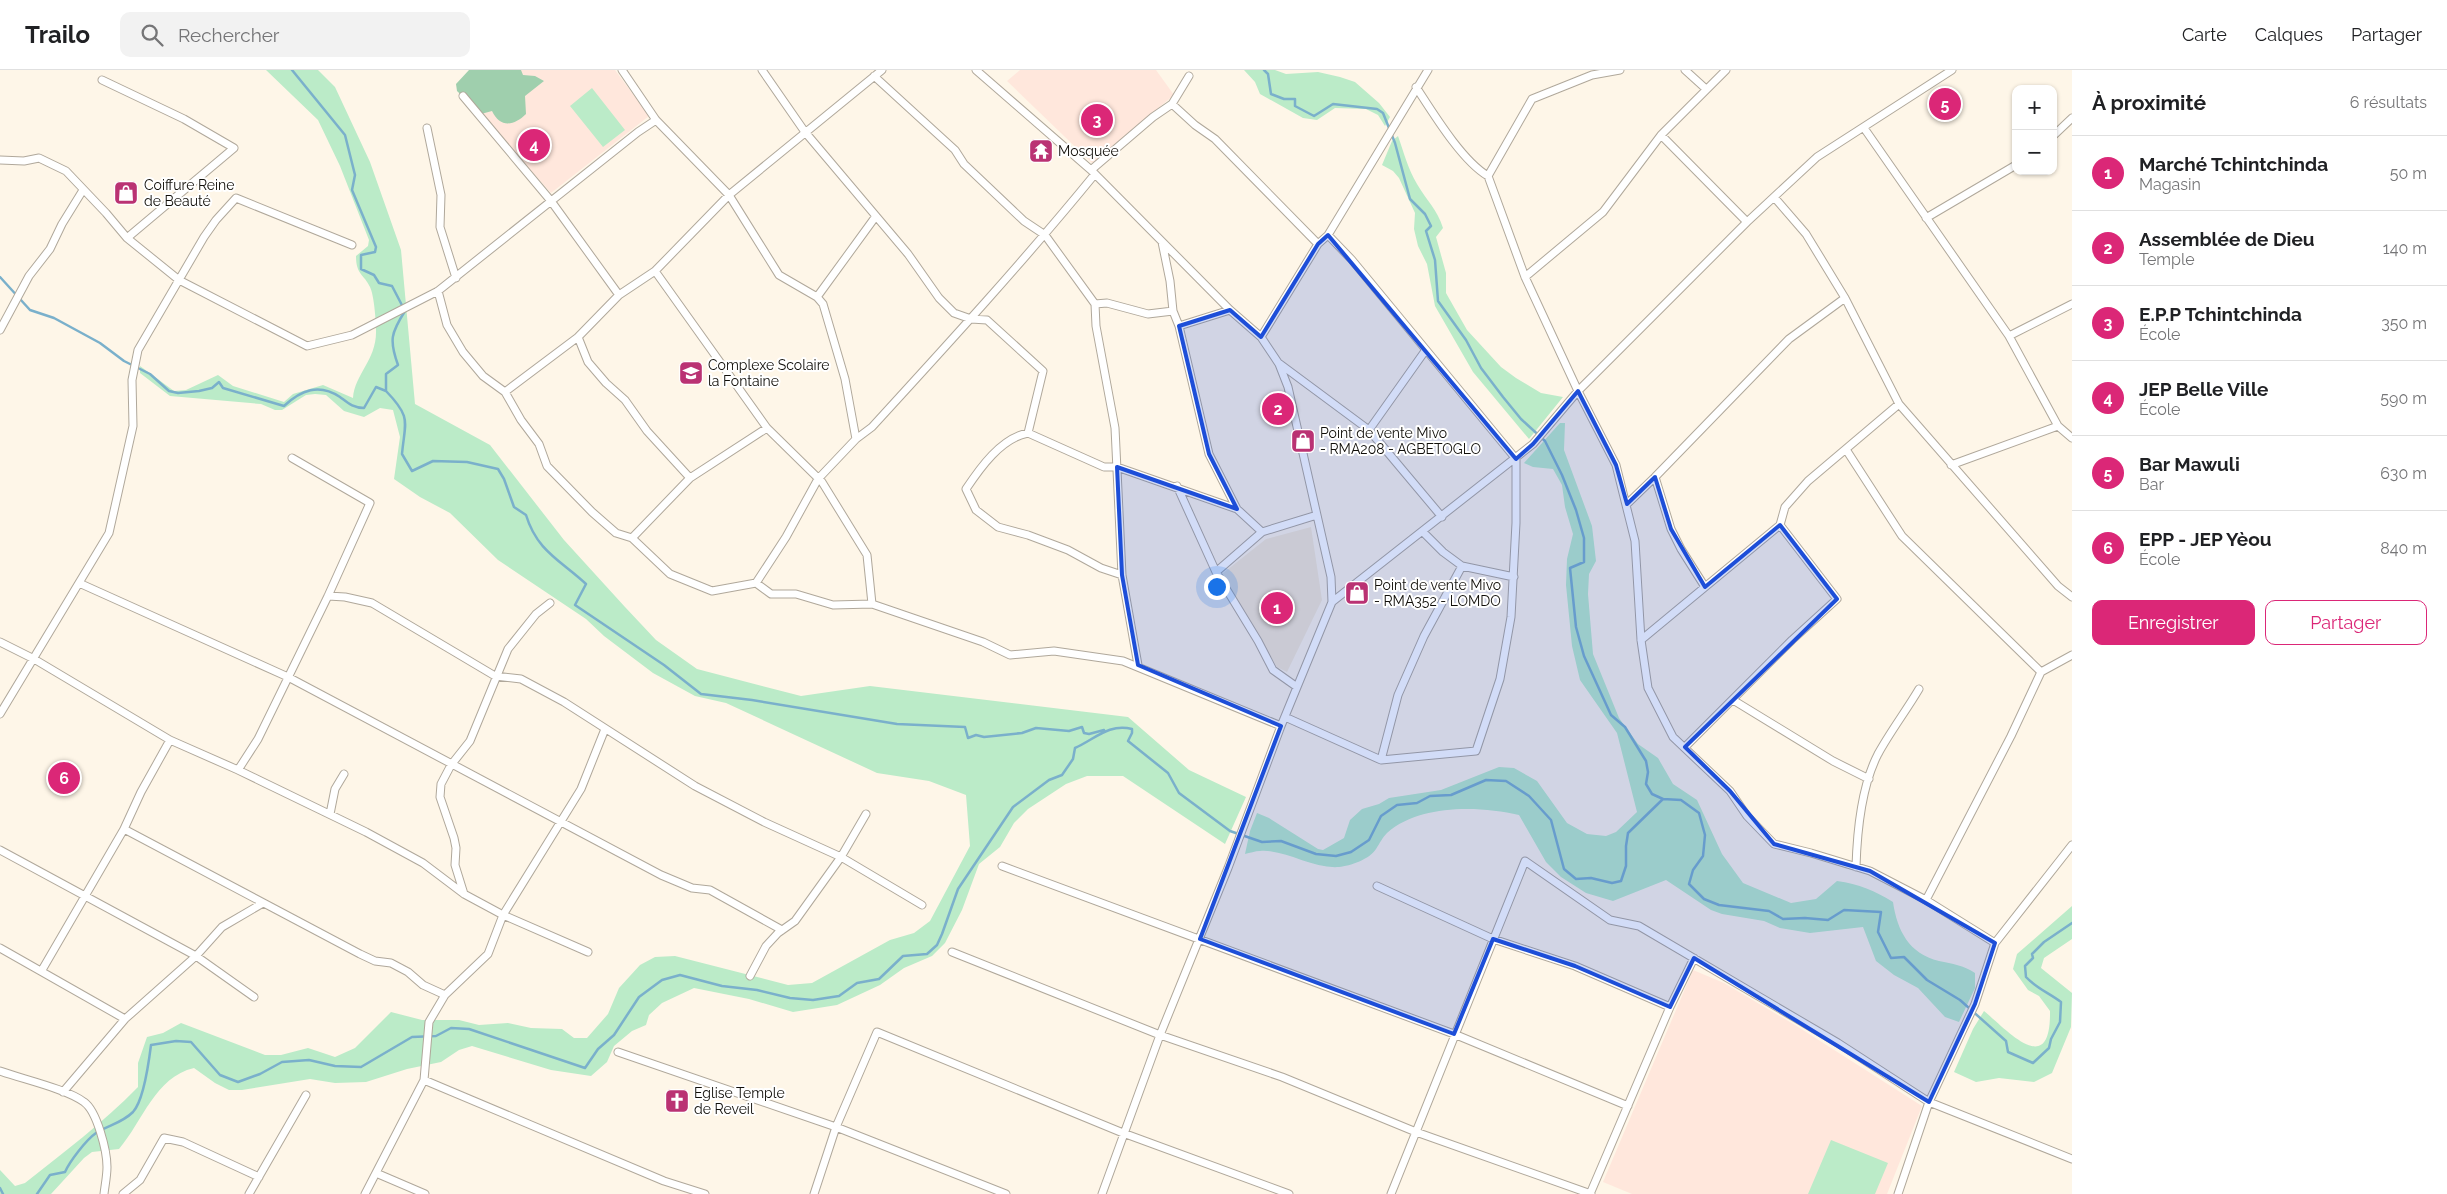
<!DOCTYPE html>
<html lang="fr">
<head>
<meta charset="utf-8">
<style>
	body { margin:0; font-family:Raleway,sans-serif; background:#f2f2f2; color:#202124 }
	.controls { position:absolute; right:15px; top:15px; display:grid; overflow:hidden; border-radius:10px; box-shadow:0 1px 4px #0004 }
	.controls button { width:45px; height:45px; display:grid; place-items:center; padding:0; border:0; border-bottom:1px solid #e0e0e0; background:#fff; color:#202124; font:25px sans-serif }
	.you { position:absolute; left:1216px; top:516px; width:18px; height:18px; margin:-12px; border:4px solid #fff; border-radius:50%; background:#1a73e8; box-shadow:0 0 0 8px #1a73e833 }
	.badge { display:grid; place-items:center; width:32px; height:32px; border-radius:50%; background:#db2777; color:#fff; font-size:16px; font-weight:700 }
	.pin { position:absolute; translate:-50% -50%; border:2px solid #fff; box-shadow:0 1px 5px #0006 }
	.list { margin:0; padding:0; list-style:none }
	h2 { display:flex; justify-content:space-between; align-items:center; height:65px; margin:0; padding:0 20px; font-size:21px }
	h2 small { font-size:16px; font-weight:400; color:#757577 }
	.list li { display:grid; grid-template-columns:32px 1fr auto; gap:15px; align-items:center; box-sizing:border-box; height:75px; padding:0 20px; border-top:1px solid #e0e0e0 }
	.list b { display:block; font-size:19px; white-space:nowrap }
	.list p { margin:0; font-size:16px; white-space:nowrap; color:#757577 }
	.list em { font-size:16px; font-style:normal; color:#757577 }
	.actions { display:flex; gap:10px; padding:15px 20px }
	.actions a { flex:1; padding:11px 0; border:1px solid #db2777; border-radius:10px; text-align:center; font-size:18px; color:#db2777 }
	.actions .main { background:#db2777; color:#fff }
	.icon { flex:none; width:28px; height:28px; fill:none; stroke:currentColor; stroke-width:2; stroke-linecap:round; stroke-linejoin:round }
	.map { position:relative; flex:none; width:2072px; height:1124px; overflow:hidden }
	header { display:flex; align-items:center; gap:30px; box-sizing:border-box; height:70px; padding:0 25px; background:#fff; border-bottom:1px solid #e0e0e0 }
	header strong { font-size:24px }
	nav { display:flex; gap:28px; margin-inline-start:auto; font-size:18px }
	.search { width:350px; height:45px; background:#f2f2f2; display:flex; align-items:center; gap:12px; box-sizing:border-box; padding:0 18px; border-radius:10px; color:#757577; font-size:19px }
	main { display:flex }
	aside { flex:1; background:#fff }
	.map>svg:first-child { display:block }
	.built { fill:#f5e9d4 }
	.education { fill:#ffe7dc }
	.green { fill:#bbebc8 }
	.forest { fill:#9fcfad }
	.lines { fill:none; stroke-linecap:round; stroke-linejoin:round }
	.stream { stroke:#7ab0cb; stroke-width:2.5 }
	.street-casing { stroke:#b0a89b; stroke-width:9 }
	.street { stroke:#fff; stroke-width:7 }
	.marked { fill:#1d4ed8; fill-opacity:0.2; stroke:#1d4ed8; stroke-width:4; stroke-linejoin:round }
	.labels { text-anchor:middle; stroke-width:4; stroke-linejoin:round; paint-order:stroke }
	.poi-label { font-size:14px; fill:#100e09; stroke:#fff; text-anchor:start }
</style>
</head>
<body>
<header>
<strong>Trailo</strong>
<div class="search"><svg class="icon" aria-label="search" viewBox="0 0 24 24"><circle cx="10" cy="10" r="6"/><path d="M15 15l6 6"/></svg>Rechercher</div>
<nav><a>Carte</a><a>Calques</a><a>Partager</a></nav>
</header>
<main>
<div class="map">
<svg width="2072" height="1124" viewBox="0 0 2072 1124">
	<rect width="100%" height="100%" fill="#fef6e8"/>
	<path class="built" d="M 1311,457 L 1322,530 L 1287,602 L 1277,597 L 1222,504 L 1266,469 Z"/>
	<path class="education" d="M 480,0 L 615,0 L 649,46 L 551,123 L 481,44 Z
		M 1020,0 L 1156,0 L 1174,25 L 1092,93 L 1007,11 Z
		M 1693,900 L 1724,913 L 1795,955 L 1922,1036 L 1887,1124 L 1632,1124 L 1603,1112 Z"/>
	<path class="green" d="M 266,0 L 318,0 L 335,17 L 370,92 L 401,180 L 415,334 L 490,375 L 564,470 L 625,537 L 656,570 L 697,599 L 801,626 L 870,616 L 1128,647 L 1189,700 L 1246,727 L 1225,774 L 1123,706 L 1087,706 L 1066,714 L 1028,739 L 1014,753 L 1000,777 L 979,794 L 962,840 L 945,873 L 932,886 L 904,898 L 880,915 L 837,935 L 793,942 L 749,929 L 694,918 L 662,933 L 649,945 L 646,955 L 632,961 L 614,976 L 607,992 L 591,1006 L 551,1000 L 472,976 L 459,980 L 441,992 L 407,999 L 366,1012 L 335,1013 L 310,1009 L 242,1020 L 229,1020 L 215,1013 L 194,998 C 155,1007 143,1051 119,1079 L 92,1082 L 84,1088 L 51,1124 L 0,1124 L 0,1100 L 15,1116 L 25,1113 C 64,1082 103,1053 138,1017 L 138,993 L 147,967 L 163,963 L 181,953 L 265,985 L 281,985 L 308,978 L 335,987 L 355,978 L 391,942 L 422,950 L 459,950 L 479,955 L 508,953 L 531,958 L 562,959 L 574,968 L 587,968 L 608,944 L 619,918 L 640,895 L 655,887 L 675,886 L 788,915 L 812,913 L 890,870 L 914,863 L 930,851 L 970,776 L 966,725 L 929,711 L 877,703 L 726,633 L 695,626 L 653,603 L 604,566 L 586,549 L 498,490 L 450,443 L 420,427 L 394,409 L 400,367 L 393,340 L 380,338 L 364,347 L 344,341 L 326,325 L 315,324 L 306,325 L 282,340 L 275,340 L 261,334 L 170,326 L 140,303 L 140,296 L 174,321 L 186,320 L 218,305 L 233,316 L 284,332 L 293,324 L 323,315 L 353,328 C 355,303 377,290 376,260 C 376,250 374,225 370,217 C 364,204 356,205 356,186 L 368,176 L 369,170 L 340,96 L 318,50 Z
		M 1244,0 L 1275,0 L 1286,4 L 1318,2 L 1340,7 L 1355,12 L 1379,33 L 1390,47 L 1385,56 L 1378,45 L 1366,39 L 1335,38 L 1317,50 L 1303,48 L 1260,24 L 1255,12 Z
		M 592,18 L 625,60 L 603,77 L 570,36 Z
		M 1398,66 C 1404,83 1408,99 1417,114 C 1427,131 1437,139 1443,158 L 1436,167 L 1446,203 L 1446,223 L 1467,260 L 1501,297 L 1516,308 L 1541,323 L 1563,327 L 1529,369 L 1473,302 L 1435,236 L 1427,194 L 1418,176 L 1414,159 L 1415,143 L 1399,108 L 1393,101 L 1382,95 L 1392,71 Z
		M 1560,353 L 1565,353 L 1564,380 L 1592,456 L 1596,491 L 1589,504 L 1588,524 L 1593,584 L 1619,648 L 1638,674 L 1658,688 L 1673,714 L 1697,730 L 1722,784 L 1743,813 L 1791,833 L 1816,829 L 1837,811 C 1859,814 1875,821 1893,832 C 1897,860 1909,884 1939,891 C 1953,894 1963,895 1975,903 L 1975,918 L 1959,952 L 1945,947 L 1918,918 L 1894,905 L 1876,891 L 1863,857 L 1810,863 L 1780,858 L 1764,851 L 1722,844 L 1711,840 L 1666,810 L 1613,831 L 1586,823 L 1561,807 L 1546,792 L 1519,745 C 1479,736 1420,734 1387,763 C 1382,768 1380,773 1376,779 C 1370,789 1350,796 1339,797 C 1312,799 1285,779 1260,781 C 1255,781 1250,783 1245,784 L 1250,761 L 1257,743 L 1269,748 L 1318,779 L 1323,780 L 1344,768 L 1350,750 L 1362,739 L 1379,734 L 1389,728 L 1441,720 L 1499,697 L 1514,698 L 1537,711 L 1567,753 L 1587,764 L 1606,766 L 1616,762 L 1637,742 L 1617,663 L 1580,610 L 1572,576 L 1566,515 L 1567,489 L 1573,464 L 1565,437 L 1562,415 L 1553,399 L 1533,397 L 1524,393 Z
		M 2072,836 L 2072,869 L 2044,888 L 2041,898 L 2072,923 L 2071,957 L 2052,1003 L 2034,1012 L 1999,1008 L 1976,1012 L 1954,1002 L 1973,959 L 1984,941 C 2009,962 2051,1009 2050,941 L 2039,926 L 2028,920 L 2013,899 L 2017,884 Z
		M 1831,1070 L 1888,1093 L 1875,1124 L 1808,1124 Z"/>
	<path class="forest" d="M 469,0 L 521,0 L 523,5 L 535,6 L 544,11 L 525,26 L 526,44 C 514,56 500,58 492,41 L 481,44 L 457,21 L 456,14 Z"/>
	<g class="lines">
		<path class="stream" d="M 292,0 L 345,65 L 355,105 L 352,120 L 376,177 L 375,182 L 361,185 L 361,199 L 374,205 L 379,213 L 392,216 L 405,241 C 391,263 389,270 398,295 L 386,304 L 386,321 C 412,348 405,351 402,384 L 412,401 L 433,391 L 467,392 L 498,399 L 504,409 L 514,437 L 526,445 C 537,481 560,490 586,514 L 575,535 L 664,595 L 701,624 L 752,630 L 897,654 L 965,657 L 968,668 L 976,665 L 984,667 L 1022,663 L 1036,658 L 1069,661 L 1082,657 L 1084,663 L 1089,664 L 1104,660
			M 1264,0 L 1268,4 L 1271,24 L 1284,29 L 1295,29 L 1295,36 L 1314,46 L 1333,34 L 1377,39 L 1383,43 L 1395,73 L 1410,129 L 1425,144 L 1431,156 L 1426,161 L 1435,190 L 1438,231 L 1466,270 L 1481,298 L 1503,327 L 1521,349 L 1545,371 L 1562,405 L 1576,440 L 1584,468 L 1584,492 L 1570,498 L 1576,557 L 1584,586 L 1611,645 L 1625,657 L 1646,691 L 1648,702 L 1646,714 L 1652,724 L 1663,729
			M 0,207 L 30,240 L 54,248 L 100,273 L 124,291 L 150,304 L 169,321 L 178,323 L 199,321 L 212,318 L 219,312 L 223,318 L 284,336 C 301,320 319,313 340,327 C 348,333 353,338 364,338 L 376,317 L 386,321
			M 0,1118 L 3,1124
			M 37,1124 L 50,1105 L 65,1102 C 70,1091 86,1070 96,1063 C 109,1055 122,1053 133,1042 C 144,1030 149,991 151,975 L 176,971 L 191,972 L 220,1005 L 238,1012 L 260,1004 L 282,992 L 309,990 L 335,996 L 361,997 L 412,967 L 436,966 L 451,958 L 469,959 L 585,998 L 598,979 L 614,965 L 639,927 L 662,910 L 680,905 L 722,916 L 757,920 L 790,928 L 813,930 L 839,926 L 857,913 L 879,909 L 903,886 L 927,884 L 937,875 L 942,864 L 958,819 L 1013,737 L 1049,710 L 1062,705 L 1073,689 L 1075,678 C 1095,669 1109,653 1132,659 L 1132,663 L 1128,671 L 1168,703 L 1179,723 L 1230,761 L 1262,772 L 1281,771 L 1316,784 L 1336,786 L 1351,782 L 1369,770 L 1381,746 L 1397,735 L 1417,733 L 1430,726 L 1451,725 L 1486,710 L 1506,711 L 1529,726 L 1551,750 L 1564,799 L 1576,809 L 1591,808 L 1612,813 L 1621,811 L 1626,796 L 1626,776 L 1628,763 L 1663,729 L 1681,730 L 1699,743 L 1705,765 L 1703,786 L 1693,800 L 1689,814 L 1704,829 L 1719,835 L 1769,841 L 1783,849 L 1805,848 L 1828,850 L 1844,840 L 1881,842 L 1878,862 L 1891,888 L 1904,887 L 1927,910 L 1960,930 L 2006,971 L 2008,982 L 2033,993 L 2049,978 L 2051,969 L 2060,952 L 2061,932 C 2049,923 2036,918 2026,907 L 2025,896 L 2033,888 L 2032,884 L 2044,872 L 2072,853"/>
		<defs>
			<path id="street" d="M 622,0 L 656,50 L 729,125 L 779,205 L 817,227 L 823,234 L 845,309 L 856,369
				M 762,0 L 805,62 L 908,184 L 939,228 L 954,243 L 971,249 L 987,250 L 1043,301 L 1028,363
				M 976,0 L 1091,100 L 1230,240 L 1261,267 L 1279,294 L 1288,317 L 1331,507 L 1332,532 L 1281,656 L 1228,798 L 1160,965 L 1102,1124
				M 1685,0 L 1706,19
				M 874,6 L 955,80 L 964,94 L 1024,151 L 1045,165 L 1095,234 L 1096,256 L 1115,358 L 1122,505 L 1138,595
				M 102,10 L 184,49 L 234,78 L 127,168
				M 1416,17 C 1433,43 1462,91 1488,106 L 1525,207 L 1578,321 L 1616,395 L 1635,471 L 1641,570 L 1648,618 L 1673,667 L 1730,721 L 1747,746 L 1774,774 L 1811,783 L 1870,801 L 1926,830 L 1995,873
				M 463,26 L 551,131 L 619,225
				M 1172,34 L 1195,55 L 1215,69 L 1318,174
				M 427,58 L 441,125 L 440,157 L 456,208
				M 1864,58 L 2009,266 L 2072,234
				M 1661,65 L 1747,152
				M 2053,66 L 2072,48
				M 0,90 L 24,91 L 39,88 L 66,101 L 106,143 L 127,168 L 179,210 L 307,276 L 352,265 L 438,221 L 638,62 L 656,50
				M 1091,100 L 1153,47 L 1172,34 L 1189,6
				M 1488,106 L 1532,29 L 1592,5 L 1620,0
				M 1774,127 L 1806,164 L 1845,228 L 1899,334 L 2058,516 L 2072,527
				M 1926,148 L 2016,95
				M 1162,172 L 1170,211 L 1173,241
				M 655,201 L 767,358 L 822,412 L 867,485 L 872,534
				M 1525,207 L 1603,142 L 1661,65 L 1726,0
				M 438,221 L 447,255 L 463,282 L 483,306 L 505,322 L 521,350 L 539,374 L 547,396 L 592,442 L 616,463 L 632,468 L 670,504 L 712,521 L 756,513 L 771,524 L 796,524 L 833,535 L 872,534 L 983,572 L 1010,585 L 1054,581 L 1123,591 L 1281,656
				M 817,227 L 876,146
				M 1095,234 L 1107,233 L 1148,244 L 1173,241 L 1179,256
				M 1230,240 L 1179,256 L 1209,384 L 1237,439 L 1262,462
				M 0,260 L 29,206 L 50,179 L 62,154 L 83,120
				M 2009,266 L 2058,356 L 2072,368
				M 1261,267 L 1318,174 L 1328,165 L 1428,0
				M 1280,294 L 1369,360 L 1442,447
				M 505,322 L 578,267
				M 1369,360 L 1425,281
				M 1847,381 L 1902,466 L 2041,602
				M 1951,395 L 2058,356
				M 1655,407 L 1671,459 L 1681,479 L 1705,517
				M 690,408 L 647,361 L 625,330 L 606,313 L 588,292 L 578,267 L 619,225 L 655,201 L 729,125 L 882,0
				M 1177,416 L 1216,502 L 1258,571 L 1273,600 L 1297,617
				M 1627,434 L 1655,407 L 1789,269 L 1845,228
				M 1423,462 L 1443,482 L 1462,496 L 1514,507
				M 632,468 L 690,408 L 767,358
				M 1216,502 L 1262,462 L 1317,445
				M 1122,505 L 1101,498 L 1068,480 L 1028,465 L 998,457 L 976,440 L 966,419 C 980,398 1001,368 1028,363 L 1104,397 L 1117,397 L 1237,439
				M 79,513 L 288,607 L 661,805 L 692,818 L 710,820 L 782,860
				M 756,513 L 786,467 L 818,409 L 856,369 L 872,357 C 948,274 1024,191 1095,104
				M 328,526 L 345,527 L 372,533 L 495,606 L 521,609 L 564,632 L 695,716 L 764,752 L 841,787 L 922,835
				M 1332,532 L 1533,374 L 1578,321 L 1747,152 L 1817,87 L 1952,0
				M 1641,570 L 1780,455 L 1785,437 L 1808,411 L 1899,334
				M 0,572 L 34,589 L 170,670 L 238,700 L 366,762 L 423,793 L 464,824 L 503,845 L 588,882
				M 1733,630 L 1833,691 L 1869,709
				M 0,644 L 109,463 L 133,356 L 132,310 L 138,280 L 204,167 L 216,150 L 236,128 L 352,175
				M 1285,647 L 1381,690 L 1476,681 L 1500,609 L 1511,547 L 1516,453 L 1516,389 L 1352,190 L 1328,165
				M 605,659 L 581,719 L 503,845 L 488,884 L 445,925 L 429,952 L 424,1010 L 664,1111 L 705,1124
				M 170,670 L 141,722 L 124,759 L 360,884 L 375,891 L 391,893 L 408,902 L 423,915 L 445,925
				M 1685,677 L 1792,570 L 1837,529 L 1780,455
				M 1381,690 L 1398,625 L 1424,566 L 1462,496
				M 238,700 L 258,669 L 328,526 L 370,433 L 292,388
				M 330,744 L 335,719 L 344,704
				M 0,780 L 196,886 L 254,927
				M 1002,796 L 1454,964 L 1628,1036
				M 1856,797 C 1857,763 1862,715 1878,684 C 1890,662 1906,641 1919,619
				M 1377,816 L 1493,869 L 1575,896 L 1670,937
				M 464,824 L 455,795 L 456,778 L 454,768 L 440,727 L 441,714 L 451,695 L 470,671 L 508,579 L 536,544 L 550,533
				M 1926,830 L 2011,666 L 2041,602 L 2072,585
				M 0,878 L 125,949
				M 952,882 L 1160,965 L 1282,1007 L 1416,1062 L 1591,1124
				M 42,900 L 124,759
				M 750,906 L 766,876 L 778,863 L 795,851 L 841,787 L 866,744
				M 618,982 L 836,1057 L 1006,1124
				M 0,1001 C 22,1009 67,1019 84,1032 C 97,1041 107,1081 107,1097 C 107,1106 105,1115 104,1124
				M 63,1022 L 125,949 L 196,886 L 222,857 L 263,833
				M 376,1103 L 425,1124
				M 123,1124 L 140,1110 L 164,1068 L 183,1072 L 259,1107
				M 249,1124 L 306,1025
				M 365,1124 L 424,1010
				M 814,1124 L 836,1057 L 877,962 L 1123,1063 L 1289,1124
				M 1391,1124 L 1525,791 L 1610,850 L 1639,856 L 1838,973 L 1929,1032 L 2072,1089
				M 1590,1124 L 1670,937 L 1694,888
				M 1898,1124 L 1929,1032 L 1975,934 L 1995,873 L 2072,775"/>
		</defs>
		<use href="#street" class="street-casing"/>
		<use href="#street" class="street"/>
	</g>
	<path class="marked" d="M 1328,165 L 1516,389 L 1533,374 L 1578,321 L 1616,395 L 1627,434 L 1655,407 L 1671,459 L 1705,517 L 1780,455 L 1837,529 L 1685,677 L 1730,721 L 1774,774 L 1870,801 L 1995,873 L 1975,934 L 1929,1032 L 1694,888 L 1670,937 L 1575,896 L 1493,869 L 1454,964 L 1200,869 L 1281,656 L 1138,595 L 1122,505 L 1117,397 L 1237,439 L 1209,384 L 1179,256 L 1230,240 L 1261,267 L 1318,174 Z"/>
	<defs>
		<symbol id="temple-square" viewBox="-11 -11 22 22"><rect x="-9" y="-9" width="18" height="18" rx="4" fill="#ba3273" stroke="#fff"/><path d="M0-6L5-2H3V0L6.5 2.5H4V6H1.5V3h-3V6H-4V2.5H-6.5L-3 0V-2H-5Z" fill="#fff"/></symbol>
		<symbol id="shop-square" viewBox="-11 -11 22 22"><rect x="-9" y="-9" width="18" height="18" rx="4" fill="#ba3273" stroke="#fff"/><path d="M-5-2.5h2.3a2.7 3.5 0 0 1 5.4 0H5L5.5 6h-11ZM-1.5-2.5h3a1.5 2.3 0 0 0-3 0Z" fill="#fff"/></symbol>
		<symbol id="school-square" viewBox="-11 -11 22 22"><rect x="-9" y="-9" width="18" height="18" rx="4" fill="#ba3273" stroke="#fff"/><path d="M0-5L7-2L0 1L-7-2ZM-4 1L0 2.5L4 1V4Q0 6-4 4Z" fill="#fff"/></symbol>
		<symbol id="church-square" viewBox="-11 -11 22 22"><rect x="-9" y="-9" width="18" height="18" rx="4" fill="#ba3273" stroke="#fff"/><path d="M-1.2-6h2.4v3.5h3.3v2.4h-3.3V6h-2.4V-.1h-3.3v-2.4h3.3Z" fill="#fff"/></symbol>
	</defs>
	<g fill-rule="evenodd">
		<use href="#temple-square" x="1027" y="67" width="28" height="28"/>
		<use href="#shop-square" x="112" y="109" width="28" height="28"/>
		<use href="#school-square" x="677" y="289" width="28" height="28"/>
		<use href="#shop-square" x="1289" y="357" width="28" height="28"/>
		<use href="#shop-square" x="1343" y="509" width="28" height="28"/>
		<use href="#church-square" x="663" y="1017" width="28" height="28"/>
	</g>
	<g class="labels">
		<g class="poi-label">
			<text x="1058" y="86">Mosquée</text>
			<text x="144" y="120">Coiffure Reine<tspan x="144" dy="16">de Beauté</tspan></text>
			<text x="708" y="300">Complexe Scolaire<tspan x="708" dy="16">la Fontaine</tspan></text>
			<text x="1320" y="368">Point de vente Mivo<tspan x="1320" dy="16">- RMA208 - AGBETOGLO</tspan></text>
			<text x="1374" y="520">Point de vente Mivo<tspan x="1374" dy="16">- RMA352 - LOMDO</tspan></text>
			<text x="694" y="1028">Eglise Temple<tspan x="694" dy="16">de Reveil</tspan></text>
		</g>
	</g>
</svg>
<div class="controls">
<button>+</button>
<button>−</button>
</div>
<div class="you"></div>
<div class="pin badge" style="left:1277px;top:538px">1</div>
<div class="pin badge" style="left:1278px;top:339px">2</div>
<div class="pin badge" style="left:1097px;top:50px">3</div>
<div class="pin badge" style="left:534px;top:75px">4</div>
<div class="pin badge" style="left:1945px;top:34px">5</div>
<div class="pin badge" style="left:64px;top:708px">6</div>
</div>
<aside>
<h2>À proximité<small>6 résultats</small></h2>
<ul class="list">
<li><span class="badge">1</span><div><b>Marché Tchintchinda</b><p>Magasin</p></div><em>50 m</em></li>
<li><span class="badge">2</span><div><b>Assemblée de Dieu</b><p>Temple</p></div><em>140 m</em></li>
<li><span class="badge">3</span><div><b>E.P.P Tchintchinda</b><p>École</p></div><em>350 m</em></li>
<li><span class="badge">4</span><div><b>JEP Belle Ville</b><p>École</p></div><em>590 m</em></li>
<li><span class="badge">5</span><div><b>Bar Mawuli</b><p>Bar</p></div><em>630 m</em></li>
<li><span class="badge">6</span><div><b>EPP - JEP Yèou</b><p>École</p></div><em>840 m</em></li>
</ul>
<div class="actions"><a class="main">Enregistrer</a><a>Partager</a></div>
</aside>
</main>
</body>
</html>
